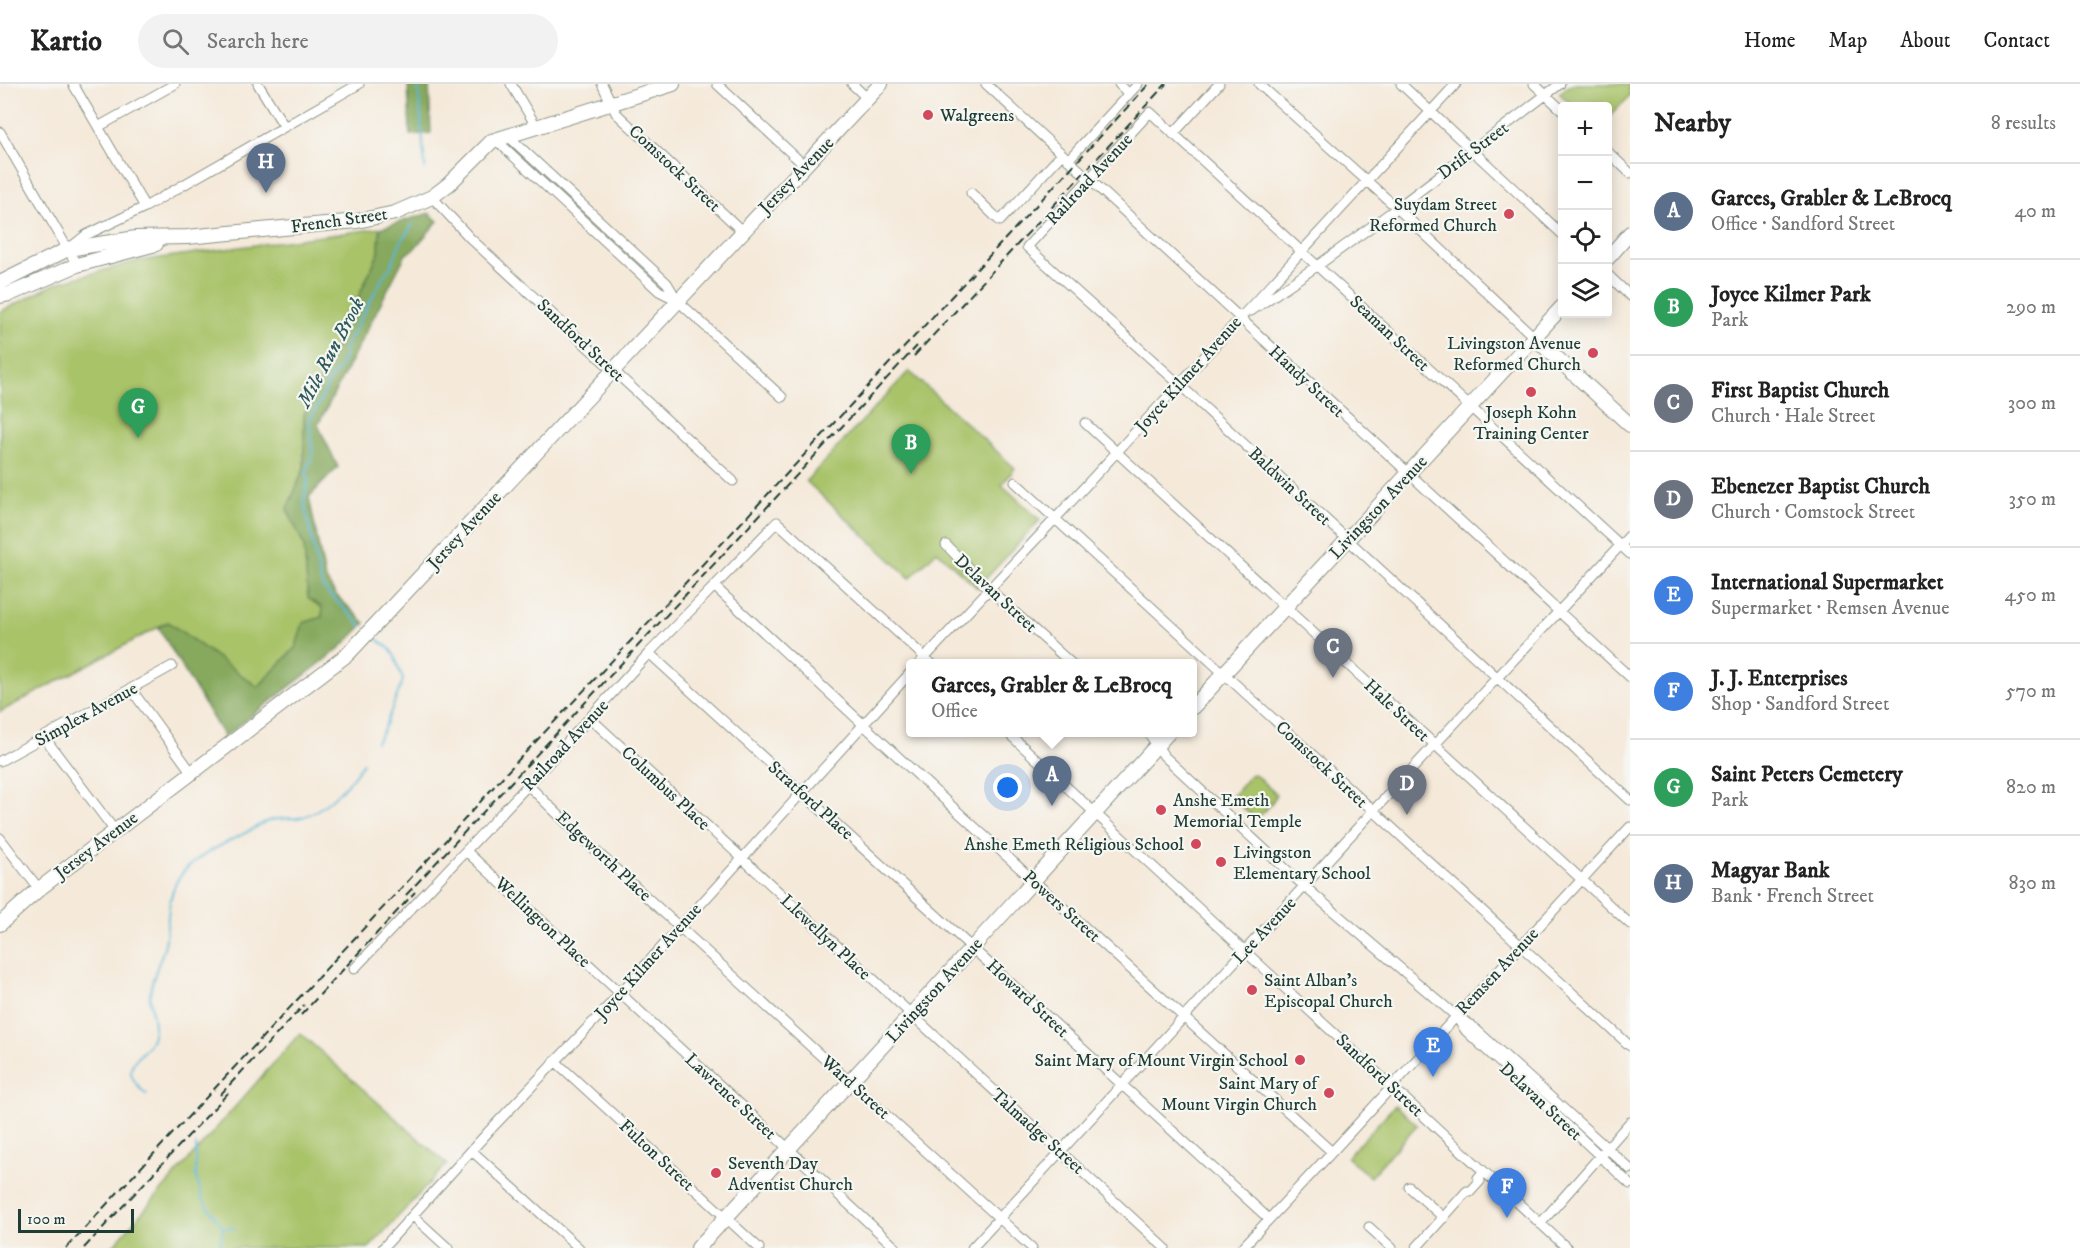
<!DOCTYPE html>
<html lang="en">
<head>
<meta charset="utf-8">
<style>
	body { margin:0; font-family:"IM FELL DW Pica",serif; background:#f2f2f2; color:#222 }
	.controls { position:absolute; right:18px; top:18px; display:grid; overflow:hidden; border-radius:6px; box-shadow:0 3px 15px #0003 }
	.controls button { width:54px; height:54px; display:grid; place-items:center; padding:0; border:0; border-bottom:2px solid #e0e0e0; background:#fff; color:#222; font:30px sans-serif }
	.scale { position:absolute; left:18px; bottom:15px; width:116px; box-sizing:border-box; padding-left:6px; border:3px solid #1f3d34; border-top:0; font-size:16px; line-height:21px; white-space:nowrap; color:#1f3d34; -webkit-text-stroke:4px #f6f6f2; paint-order:stroke }
	.you { position:absolute; left:1008px; top:704px; width:21px; height:21px; margin:-15px; border:4px solid #fff; border-radius:50%; background:#1a73e8; box-shadow:0 0 0 9px #1a73e833 }
	.badge { display:grid; place-items:center; width:39px; height:39px; border-radius:50%; background:#111827; color:#fff; font-size:20px; font-weight:700 }
	.pin { position:absolute; translate:-50% -50px; filter:drop-shadow(0 2px 3px #0008) }
	.pin::after { content:''; position:absolute; top:32px; width:21px; height:18px; background:inherit; clip-path:polygon(0 0,100% 0,50% 100%) }
	.popup { position:absolute; left:906px; top:575px; width:291px; height:78px; box-sizing:border-box; display:grid; place-content:center; border-radius:6px; background:#fff; filter:drop-shadow(0 2px 4px #0005); font-size:20px; white-space:nowrap; color:#767676 }
	.popup b { font-size:22px; color:#222 }
	.popup::after { content:''; position:absolute; left:50%; top:100%; margin-left:-12px; border:12px solid transparent; border-top-color:#fff }
	.list { margin:0; padding:0; list-style:none }
	h2 { display:flex; justify-content:space-between; align-items:center; height:78px; margin:0; padding:0 24px; font-size:26px }
	h2 small { font-size:20px; font-weight:400; color:#767676 }
	.list li { display:grid; grid-template-columns:39px 1fr auto; gap:18px; align-items:center; box-sizing:border-box; height:96px; padding:0 24px; border-top:2px solid #e0e0e0 }
	.list b { display:block; font-size:22px; white-space:nowrap }
	.list p { margin:0; font-size:20px; white-space:nowrap; color:#767676 }
	.list em { font-size:20px; font-style:normal; color:#767676 }
	.icon { flex:none; width:33px; height:33px; fill:none; stroke:currentColor; stroke-width:2; stroke-linecap:round; stroke-linejoin:round }
	.map { position:relative; flex:none; width:1630px; height:1164px; overflow:hidden }
	header { display:flex; align-items:center; gap:36px; box-sizing:border-box; height:84px; padding:0 30px; background:#fff; border-bottom:2px solid #e0e0e0 }
	header strong { font-size:28px }
	nav { display:flex; gap:33px; margin-inline-start:auto; font-size:21px }
	.search { width:420px; height:54px; background:#f2f2f2; display:flex; align-items:center; gap:15px; box-sizing:border-box; padding:0 21px; border-radius:33px; color:#767676; font-size:22px }
	main { display:flex }
	aside { flex:1; background:#fff }
	.map>svg:first-child { display:block }
	.green { fill:#a9c369; stroke:#64804e; stroke-width:1.5 }
	.forest { fill:#86a95d; stroke:#527348; stroke-width:1.5 }
	.lines { fill:none; stroke-linecap:round; stroke-linejoin:round }
	.stream { stroke:#57b6d5; stroke-width:2 }
	.street-casing { stroke:#8a9386; stroke-width:11 }
	.secondary-casing { stroke:#8a9386; stroke-width:16 }
	.street { stroke:#fff; stroke-width:9 }
	.secondary { stroke:#fff; stroke-width:14 }
	.rail { stroke:#1f3d34; stroke-width:2; stroke-dasharray:9 4.5; stroke-linecap:butt }
	.poi-dot { fill:#d1495b; stroke:#f6f6f2; stroke-width:2 }
	.labels { text-anchor:middle; stroke-width:4.5; stroke-linejoin:round; paint-order:stroke }
	.poi-label { font-size:18px; fill:#1f3d34; stroke:#f6f6f2; text-anchor:start }
	.street-label { font-size:18px; fill:#1f3d34; stroke:#f6f6f2 }
	.water-label { font-size:20px; font-style:italic; fill:#2d5b5c; stroke:#f6f6f2 }
</style>
</head>
<body>
<header>
<strong>Kartio</strong>
<div class="search"><svg class="icon" aria-label="search" viewBox="0 0 24 24"><circle cx="10" cy="10" r="6"/><path d="M15 15l6 6"/></svg>Search here</div>
<nav><a>Home</a><a>Map</a><a>About</a><a>Contact</a></nav>
</header>
<main>
<div class="map">
<svg width="1630" height="1164" viewBox="0 0 1630 1164">
	<rect width="100%" height="100%" fill="#f6f6f2"/>
	<filter id="ink" filterUnits="userSpaceOnUse"><feTurbulence type="fractalNoise" baseFrequency=".0167" numOctaves="2"/><feDisplacementMap in="SourceGraphic" scale="12" xChannelSelector="R" yChannelSelector="G"/><feConvolveMatrix kernelMatrix="1 2 1 2 8 2 1 2 1" color-interpolation-filters="sRGB"/></filter>
	<filter id="wash" filterUnits="userSpaceOnUse"><feTurbulence type="fractalNoise" baseFrequency=".008" numOctaves="4" result="noise"/><feDisplacementMap in="SourceGraphic" scale="24" xChannelSelector="R" yChannelSelector="G"/><feGaussianBlur stdDeviation="1.35" result="paint"/><feColorMatrix in="noise" values="0 0 0 0 0 0 0 0 0 0 0 0 0 0 0 0 0 1.4 0 .05"/><feComposite in="paint" operator="in"/></filter>
	<g filter="url(#wash)">
		<rect width="100%" height="100%" fill="#f5e9d9"/>
		<path class="green" d="M 1572,0 L 1629,0 L 1630,12 L 1608,34 L 1608,22 L 1573,22 L 1559,9 Z
			M 380,144 L 379,168 L 304,331 L 304,385 L 287,425 L 304,461 L 308,514 L 323,524 L 322,533 L 303,539 L 296,563 L 258,603 L 168,538 L 0,628 L 0,228 L 57,199 L 138,177 Z
			M 909,287 L 1015,384 L 1002,401 L 1040,436 L 977,504 L 937,467 L 910,494 L 806,397 Z
			M 1254,690 L 1276,710 C 1274,718 1263,731 1254,734 L 1235,717 L 1232,713 L 1250,691 Z
			M 300,949 L 447,1080 L 369,1164 L 111,1164 Z
			M 1395,1021 L 1417,1041 L 1370,1093 L 1347,1073 Z"/>
		<path class="forest" d="M 408,0 L 429,0 L 431,49 L 410,51 Z
			M 429,129 L 438,137 L 414,165 L 406,170 L 318,341 L 338,383 L 309,413 L 325,494 L 335,510 L 365,539 L 339,565 L 224,653 L 158,543 L 168,538 L 258,603 L 296,563 L 303,539 L 322,533 L 322,524 L 308,514 L 304,461 L 287,425 L 304,385 L 304,331 L 379,168 L 380,144 Z"/>
		<g class="lines">
			<path class="stream" d="M 418,0 L 425,84
				M 362,542 L 323,504 L 320,495 L 304,417 L 308,394 L 306,388 L 313,370 L 309,337 L 323,312 L 329,296 L 338,286 L 344,274 L 347,259 L 385,190 L 391,182 L 401,157 L 413,140
				M 376,658 L 384,645 L 403,596 L 394,571 L 389,564 L 377,555
				M 147,1011 C 107,975 154,976 154,943 C 154,933 150,923 150,912 C 150,896 160,879 164,864 C 169,843 166,822 175,801 C 186,775 220,763 243,750 C 252,746 261,739 271,736 C 280,734 289,735 298,734 C 322,730 351,698 363,679
				M 196,1061 L 196,1092 L 202,1114 L 223,1144 L 219,1164
				M 223,1144 L 235,1144"/>
		</g>
	</g>
	<g filter="url(#ink)">
		<g class="lines">
			<defs>
				<path id="street" d="M 73,0 L 145,123
					M 258,0 L 284,42
					M 511,0 L 536,42
					M 602,0 L 616,29 L 742,147
					M 717,0 L 805,82
					M 852,0 L 868,15
					M 986,0 L 1630,593
					M 1119,0 L 1129,10
					M 1259,0 L 1397,124 L 1534,253
					M 1401,0 L 1562,150
					M 1534,0 L 1562,26
					M 98,43 L 175,0
					M 0,48 L 77,181
					M 1173,50 L 1219,0
					M 507,51 L 667,199 L 676,214
					M 495,55 L 659,207 L 677,216 L 782,313
					M 1608,68 L 1630,89
					M 1068,76 L 1138,0
					M 971,109 L 1000,137 L 1062,70
					M 432,113 L 470,154 L 733,397
					M 71,163 L 86,151 L 145,123 L 359,0
					M 1608,191 L 1630,212
					M 1251,227 L 1317,182 L 1397,124 L 1560,0
					M 1085,339 L 1630,840
					M 1015,398 L 1630,962
					M 946,461 L 988,504 L 1072,580
					M 1630,470 L 1150,28 L 1027,163 L 1179,300 L 1630,716
					M 714,502 L 935,707 L 1332,1068
					M 649,569 L 1269,1135
					M 919,580 L 1055,435 L 1456,0
					M 131,605 L 192,689
					M 590,634 L 1165,1164
					M 1007,648 L 1567,1164
					M 1148,648 L 1164,672 L 1304,802 L 1456,932 L 1471,941 L 1630,1085
					M 44,653 L 115,747
					M 0,677 L 172,582
					M 528,701 L 585,757 L 1032,1164
					M 0,754 L 39,805
					M 466,767 L 896,1164
					M 354,885 L 528,701 L 649,569 L 777,438 L 932,580
					M 1457,934 L 1466,947 L 1630,1100
					M 555,977 L 759,1164
					M 472,1067 L 579,1164
					M 1409,1103 L 1444,1134
					M 413,1132 L 448,1164
					M 1540,1140 L 1630,1038
					M 1369,1143 L 1392,1164
					M 383,1164 L 490,1046 L 614,916 L 911,588
					M 972,1164 L 1373,727 L 1630,451
					M 1242,1164 L 1332,1068 L 1630,743
					M 1416,1164 L 1467,1107 L 1470,1108 L 1480,1097 L 1478,1094 L 1484,1088"/>
				<path id="secondary" d="M 1608,174 L 1630,149
					M 0,199 L 68,165 L 136,154 L 187,153 L 357,137 L 395,129 L 432,113 L 449,100 L 492,57 L 673,0
					M 0,212 L 10,210 L 77,181 L 156,160
					M 1534,253 L 1630,341
					M 1193,623 L 1562,223
					M 0,840 L 39,805 L 348,570 L 881,0
					M 698,1164 L 1169,648"/>
			</defs>
			<use href="#street" class="street-casing"/>
			<use href="#secondary" class="secondary-casing"/>
			<use href="#street" class="street"/>
			<use href="#secondary" class="secondary"/>
			<path class="rail" d="M 914,272 L 1166,0
				M 406,811 L 917,262
				M 301,931 L 415,808
				M 220,1011 L 304,921
				M 66,1164 L 447,755 L 507,688 L 675,510 L 1149,0
				M 84,1164 L 229,1008"/>
		</g>
	</g>
	<g class="poi-dot">
		<circle cx="928" cy="31" r="6"/>
		<circle cx="1509" cy="130" r="6"/>
		<circle cx="1593" cy="269" r="6"/>
		<circle cx="1531" cy="308" r="6"/>
		<circle cx="1161" cy="726" r="6"/>
		<circle cx="1196" cy="760" r="6"/>
		<circle cx="1221" cy="778" r="6"/>
		<circle cx="1252" cy="906" r="6"/>
		<circle cx="1300" cy="976" r="6"/>
		<circle cx="1329" cy="1009" r="6"/>
		<circle cx="716" cy="1089" r="6"/>
	</g>
	<g class="labels">
		<g class="poi-label">
			<text x="940" y="37">Walgreens</text>
			<text x="1497" y="126" text-anchor="end">Suydam Street<tspan x="1497" dy="21">Reformed Church</tspan></text>
			<text x="1581" y="265" text-anchor="end">Livingston Avenue<tspan x="1581" dy="21">Reformed Church</tspan></text>
			<text x="1531" y="334" text-anchor="middle">Joseph Kohn<tspan x="1531" dy="21">Training Center</tspan></text>
			<text x="1173" y="722">Anshe Emeth<tspan x="1173" dy="21">Memorial Temple</tspan></text>
			<text x="1184" y="766" text-anchor="end">Anshe Emeth Religious School</text>
			<text x="1233" y="774">Livingston<tspan x="1233" dy="21">Elementary School</tspan></text>
			<text x="1264" y="902">Saint Alban's<tspan x="1264" dy="21">Episcopal Church</tspan></text>
			<text x="1288" y="982" text-anchor="end">Saint Mary of Mount Virgin School</text>
			<text x="1317" y="1005" text-anchor="end">Saint Mary of<tspan x="1317" dy="21">Mount Virgin Church</tspan></text>
			<text x="728" y="1085">Seventh Day<tspan x="728" dy="21">Adventist Church</tspan></text>
		</g>
		<g class="street-label">
			<text transform="translate(1473 66) rotate(-37)" y="6">Drift Street</text>
			<text transform="translate(675 84) rotate(43)" y="6">Comstock Street</text>
			<text transform="translate(796 91) rotate(-46)" y="6">Jersey Avenue</text>
			<text transform="translate(1089 95) rotate(-47)" y="6">Railroad Avenue</text>
			<text transform="translate(339 136) rotate(-8)" y="6">French Street</text>
			<text transform="translate(1390 249) rotate(43)" y="6">Seaman Street</text>
			<text transform="translate(581 256) rotate(43)" y="6">Sandford Street</text>
			<text transform="translate(1188 290) rotate(-48)" y="6">Joyce Kilmer Avenue</text>
			<text transform="translate(1307 297) rotate(43)" y="6">Handy Street</text>
			<text transform="translate(1290 402) rotate(43)" y="6">Baldwin Street</text>
			<text transform="translate(1378 423) rotate(-47)" y="6">Livingston Avenue</text>
			<text transform="translate(464 446) rotate(-47)" y="6">Jersey Avenue</text>
			<text transform="translate(996 509) rotate(43)" y="6">Delavan Street</text>
			<text transform="translate(1397 626) rotate(43)" y="6">Hale Street</text>
			<text transform="translate(86 630) rotate(-29)" y="6">Simplex Avenue</text>
			<text transform="translate(565 661) rotate(-47)" y="6">Railroad Avenue</text>
			<text transform="translate(1322 680) rotate(43)" y="6">Comstock Street</text>
			<text transform="translate(666 704) rotate(43)" y="6">Columbus Place</text>
			<text transform="translate(811 716) rotate(42)" y="6">Stratford Place</text>
			<text transform="translate(96 761) rotate(-37)" y="6">Jersey Avenue</text>
			<text transform="translate(604 772) rotate(43)" y="6">Edgeworth Place</text>
			<text transform="translate(1062 822) rotate(42)" y="6">Powers Street</text>
			<text transform="translate(543 838) rotate(43)" y="6">Wellington Place</text>
			<text transform="translate(1264 846) rotate(-47)" y="6">Lee Avenue</text>
			<text transform="translate(826 853) rotate(43)" y="6">Llewellyn Place</text>
			<text transform="translate(648 877) rotate(-48)" y="6">Joyce Kilmer Avenue</text>
			<text transform="translate(1497 887) rotate(-47)" y="6">Remsen Avenue</text>
			<text transform="translate(934 906) rotate(-48)" y="6">Livingston Avenue</text>
			<text transform="translate(1028 914) rotate(43)" y="6">Howard Street</text>
			<text transform="translate(1380 991) rotate(43)" y="6">Sandford Street</text>
			<text transform="translate(856 1003) rotate(42)" y="6">Ward Street</text>
			<text transform="translate(731 1012) rotate(43)" y="6">Lawrence Street</text>
			<text transform="translate(1541 1017) rotate(43)" y="6">Delavan Street</text>
			<text transform="translate(1038 1047) rotate(42)" y="6">Talmadge Street</text>
			<text transform="translate(657 1071) rotate(43)" y="6">Fulton Street</text>
		</g>
		<g class="water-label">
			<text transform="translate(330 268) rotate(-62)" y="7">Mile Run Brook</text>
		</g>
	</g>
</svg>
<div class="controls">
<button>+</button>
<button>−</button>
<button><svg class="icon" aria-label="locate" viewBox="0 0 24 24"><circle cx="12" cy="12" r="6"/><path d="M12 2v4M12 18v4M2 12h4M18 12h4"/></svg></button>
<button><svg class="icon" aria-label="layers" viewBox="0 0 24 24"><path d="M12 4l9 5-9 5-9-5zM3 14l9 5 9-5"/></svg></button>
</div>
<div class="scale">100 m</div>
<div class="you"></div>
<div class="pin badge" style="left:1052px;top:722px;background:#5c6f8a">A</div>
<div class="popup"><b>Garces, Grabler &amp; LeBrocq</b>Office</div>
<div class="pin badge" style="left:911px;top:390px;background:#2e9e5b">B</div>
<div class="pin badge" style="left:1333px;top:594px;background:#6b7280">C</div>
<div class="pin badge" style="left:1407px;top:731px;background:#6b7280">D</div>
<div class="pin badge" style="left:1433px;top:993px;background:#3f7fe0">E</div>
<div class="pin badge" style="left:1507px;top:1134px;background:#3f7fe0">F</div>
<div class="pin badge" style="left:138px;top:354px;background:#2e9e5b">G</div>
<div class="pin badge" style="left:266px;top:109px;background:#5c6f8a">H</div>
</div>
<aside>
<h2>Nearby<small>8 results</small></h2>
<ul class="list">
<li><span class="badge" style="background:#5c6f8a">A</span><div><b>Garces, Grabler &amp; LeBrocq</b><p>Office · Sandford Street</p></div><em>40 m</em></li>
<li><span class="badge" style="background:#2e9e5b">B</span><div><b>Joyce Kilmer Park</b><p>Park</p></div><em>290 m</em></li>
<li><span class="badge" style="background:#6b7280">C</span><div><b>First Baptist Church</b><p>Church · Hale Street</p></div><em>300 m</em></li>
<li><span class="badge" style="background:#6b7280">D</span><div><b>Ebenezer Baptist Church</b><p>Church · Comstock Street</p></div><em>350 m</em></li>
<li><span class="badge" style="background:#3f7fe0">E</span><div><b>International Supermarket</b><p>Supermarket · Remsen Avenue</p></div><em>450 m</em></li>
<li><span class="badge" style="background:#3f7fe0">F</span><div><b>J. J. Enterprises</b><p>Shop · Sandford Street</p></div><em>570 m</em></li>
<li><span class="badge" style="background:#2e9e5b">G</span><div><b>Saint Peters Cemetery</b><p>Park</p></div><em>820 m</em></li>
<li><span class="badge" style="background:#5c6f8a">H</span><div><b>Magyar Bank</b><p>Bank · French Street</p></div><em>830 m</em></li>
</ul>
</aside>
</main>
</body>
</html>
